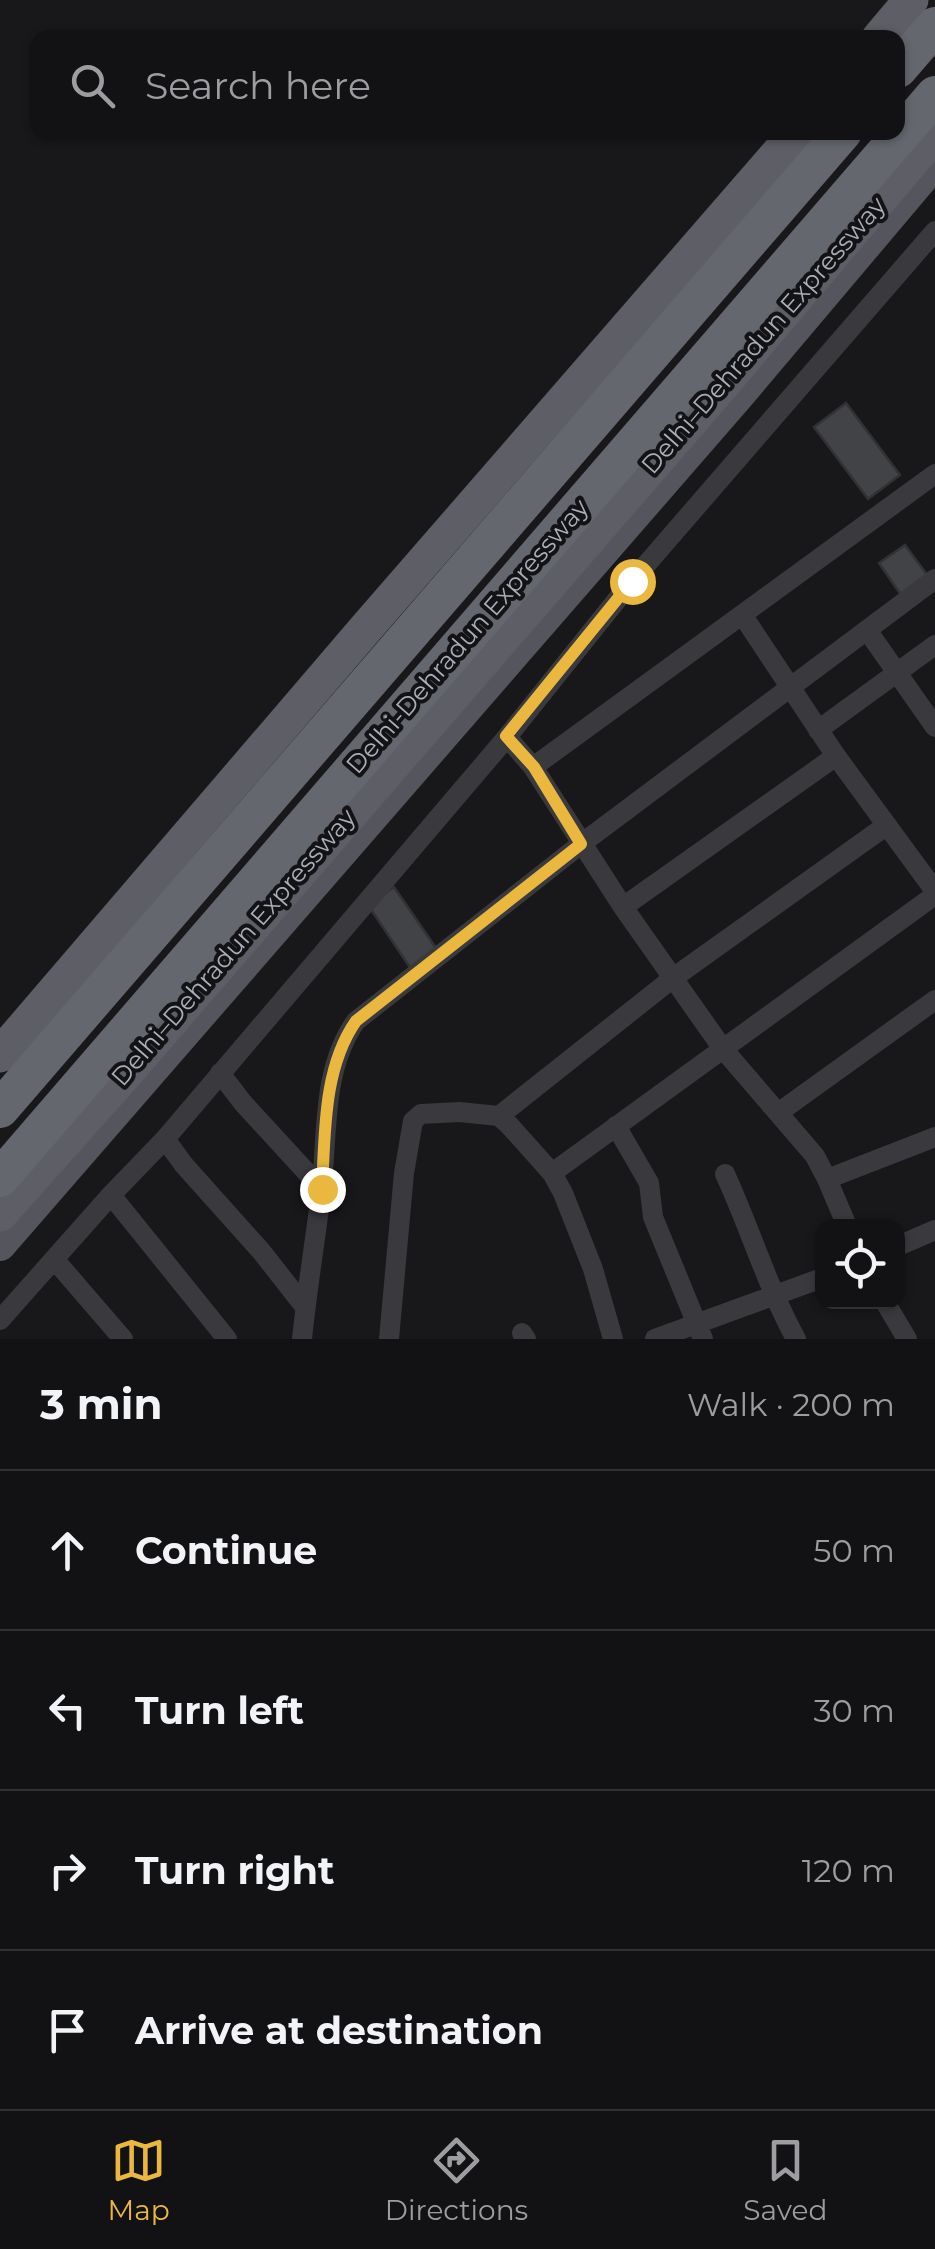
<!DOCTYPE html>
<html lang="en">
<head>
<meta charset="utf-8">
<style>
	body { margin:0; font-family:Montserrat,sans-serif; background:#1b1a1c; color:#f1f3f6 }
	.controls { position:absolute; right:30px; bottom:30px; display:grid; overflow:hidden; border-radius:20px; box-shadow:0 2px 8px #0004 }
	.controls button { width:90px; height:90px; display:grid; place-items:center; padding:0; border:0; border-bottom:2px solid #313133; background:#121113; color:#f1f3f6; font:50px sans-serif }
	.stop { position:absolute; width:30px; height:30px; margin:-22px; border:8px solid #eab83f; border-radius:50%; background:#fff }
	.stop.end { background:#eab83f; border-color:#fff; box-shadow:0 2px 10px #0008 }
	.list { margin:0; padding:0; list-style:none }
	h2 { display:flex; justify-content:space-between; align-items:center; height:130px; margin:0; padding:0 40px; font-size:42px }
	h2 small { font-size:32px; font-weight:400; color:#9c9da0 }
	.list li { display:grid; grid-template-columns:65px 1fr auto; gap:30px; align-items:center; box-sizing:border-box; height:160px; padding:0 40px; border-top:2px solid #313133 }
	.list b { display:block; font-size:38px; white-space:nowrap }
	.list em { font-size:32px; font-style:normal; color:#9c9da0 }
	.icon { flex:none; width:55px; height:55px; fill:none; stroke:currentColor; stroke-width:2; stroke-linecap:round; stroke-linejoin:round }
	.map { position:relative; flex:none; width:935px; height:1339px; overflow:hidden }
	.search { position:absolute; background:#121113; box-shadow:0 2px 8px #0004; left:30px; right:30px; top:30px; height:110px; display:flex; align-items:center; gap:25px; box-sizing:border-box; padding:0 35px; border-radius:20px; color:#9c9da0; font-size:38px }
	.sheet { height:770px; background:#121113 }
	nav { display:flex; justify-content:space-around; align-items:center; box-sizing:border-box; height:140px; border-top:2px solid #313133; background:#121113; font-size:28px; color:#9c9da0 }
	nav a { display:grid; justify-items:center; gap:5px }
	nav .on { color:#eab83f }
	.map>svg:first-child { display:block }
	.building { fill:#424346; stroke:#323235; stroke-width:2.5 }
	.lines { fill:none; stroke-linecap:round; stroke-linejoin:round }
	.minor { stroke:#39393e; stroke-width:20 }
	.primary { stroke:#55565d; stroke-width:32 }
	.trunk { stroke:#5d5e66; stroke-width:35 }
	.motorway { stroke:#65676f; stroke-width:38 }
	.route { stroke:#eab83f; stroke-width:12 }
	.labels { text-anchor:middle; stroke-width:8; stroke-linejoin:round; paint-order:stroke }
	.street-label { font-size:25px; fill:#aaaeb9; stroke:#131214 }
</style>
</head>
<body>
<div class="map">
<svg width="935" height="1339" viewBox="0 0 935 1339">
	<rect width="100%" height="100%" fill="#181719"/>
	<path class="building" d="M 846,403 L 900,475 L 868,499 L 814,427 Z
		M 905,545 L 928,576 L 901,595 L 879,563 Z
		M 394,887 L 438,951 L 411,969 L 368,905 Z"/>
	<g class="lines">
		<path class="minor" d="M 743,616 L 836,756 L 935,891
			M 867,630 L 935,727
			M 818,730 L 935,645
			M 507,737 L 533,767 L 623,907 L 723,1049 L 815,1156 L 827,1179 L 847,1226
			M 533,767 L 935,474
			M 623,907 L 836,756
			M 220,1073 L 243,1103 L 322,1189
			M 778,1113 L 935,1000
			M 499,1116 L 673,978 L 887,825
			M 616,1126 L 649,1183 L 653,1217 L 703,1339
			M 165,1139 L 184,1165 L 261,1251 L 305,1307
			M 552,1173 L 935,895
			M 725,1174 C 750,1228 767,1286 796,1339
			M 827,1179 L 935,1137
			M 111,1195 L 227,1339
			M 898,1246 L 935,1230
			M 54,1259 L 123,1339
			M 885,1302 L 907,1339
			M 0,1320 L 111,1195 L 165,1139 L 507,737 L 632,581 L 935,231
			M 522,1333 L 526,1339
			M 302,1339 C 307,1290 315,1242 321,1193 C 328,1136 321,1070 356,1021 L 581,844 L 935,579
			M 389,1339 L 404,1173 L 413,1121 L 421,1114 L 459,1112 L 499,1116 L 509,1125 L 552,1173 L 563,1193 L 593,1269 L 613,1339
			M 655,1339 L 822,1278"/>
		<path class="primary" d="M 0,1245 L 739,395 L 935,163"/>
		<path class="trunk" d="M 879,38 L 911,0
			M 0,1055 L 367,627 L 797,132
			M 0,1214 L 125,1074 L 710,399 L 935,134"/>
		<path class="motorway" d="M 898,69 L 935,26
			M 0,1109 L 843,132
			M 0,1178 L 935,95"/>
	</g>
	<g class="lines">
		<path class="route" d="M 322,1189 C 325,1134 323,1068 356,1021 L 581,844 L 534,767 L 506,736 L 632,581"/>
	</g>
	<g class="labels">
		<g class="street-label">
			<text transform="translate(763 335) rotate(-49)" y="9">Delhi–Dehradun Expressway</text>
			<text transform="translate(467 636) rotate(-49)" y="9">Delhi-Dehradun Expressway</text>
			<text transform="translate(233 947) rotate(-49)" y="9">Delhi–Dehradun Expressway</text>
		</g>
	</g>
</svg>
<div class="controls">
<button><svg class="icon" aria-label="locate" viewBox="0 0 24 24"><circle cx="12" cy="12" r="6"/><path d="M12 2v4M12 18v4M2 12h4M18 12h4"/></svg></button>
</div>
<div class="stop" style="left:632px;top:581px"></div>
<div class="stop end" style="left:322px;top:1189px"></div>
<div class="search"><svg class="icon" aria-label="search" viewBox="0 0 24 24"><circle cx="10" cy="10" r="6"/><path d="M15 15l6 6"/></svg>Search here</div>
</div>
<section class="sheet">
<h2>3 min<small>Walk · 200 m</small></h2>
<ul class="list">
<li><svg class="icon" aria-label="ahead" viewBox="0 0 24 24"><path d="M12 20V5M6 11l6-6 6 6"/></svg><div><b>Continue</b></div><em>50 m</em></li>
<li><svg class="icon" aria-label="left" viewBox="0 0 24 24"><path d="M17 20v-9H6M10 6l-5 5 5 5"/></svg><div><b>Turn left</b></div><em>30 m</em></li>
<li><svg class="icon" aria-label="right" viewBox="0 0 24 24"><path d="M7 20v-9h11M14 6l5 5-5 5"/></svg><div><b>Turn right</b></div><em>120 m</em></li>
<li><svg class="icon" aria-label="arrive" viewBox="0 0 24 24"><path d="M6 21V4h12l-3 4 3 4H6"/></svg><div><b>Arrive at destination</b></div></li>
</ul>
</section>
<nav>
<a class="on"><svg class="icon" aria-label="map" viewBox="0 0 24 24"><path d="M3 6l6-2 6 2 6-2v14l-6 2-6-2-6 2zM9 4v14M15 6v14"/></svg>Map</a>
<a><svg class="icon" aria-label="directions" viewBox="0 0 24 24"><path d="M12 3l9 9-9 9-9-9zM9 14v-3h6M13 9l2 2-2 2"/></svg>Directions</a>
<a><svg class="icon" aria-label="saved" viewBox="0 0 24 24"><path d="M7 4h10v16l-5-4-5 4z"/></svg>Saved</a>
</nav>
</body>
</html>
